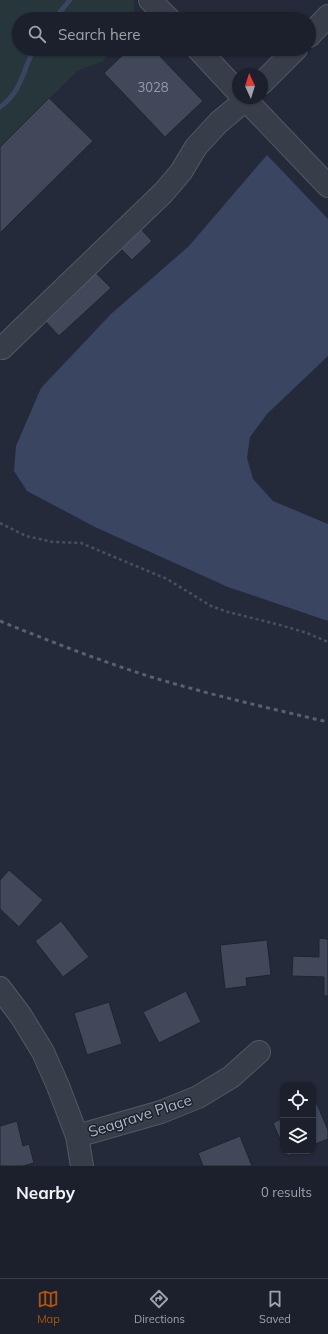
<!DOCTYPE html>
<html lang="en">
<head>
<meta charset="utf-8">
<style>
	body { margin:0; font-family:Mulish,sans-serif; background:#282d38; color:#f1f3f6 }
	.controls { position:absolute; right:12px; bottom:12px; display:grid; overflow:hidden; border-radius:8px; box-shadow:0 1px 3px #0004 }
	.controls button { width:36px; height:36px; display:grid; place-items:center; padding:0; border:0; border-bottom:1px solid #393e48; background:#1b202c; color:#f1f3f6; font:20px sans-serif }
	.compass { position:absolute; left:232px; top:68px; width:36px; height:36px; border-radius:50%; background:#1b202c; box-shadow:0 1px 3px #0004; rotate:356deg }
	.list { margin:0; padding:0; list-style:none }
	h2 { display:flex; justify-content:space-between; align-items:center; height:52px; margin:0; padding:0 16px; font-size:17px }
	h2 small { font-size:13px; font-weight:400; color:#a0a3a9 }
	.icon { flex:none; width:22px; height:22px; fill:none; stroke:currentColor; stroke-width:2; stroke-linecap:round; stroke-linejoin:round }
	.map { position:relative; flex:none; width:328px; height:1166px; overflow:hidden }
	.search { position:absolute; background:#1b202c; box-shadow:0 1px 3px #0004; left:12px; right:12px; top:12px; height:44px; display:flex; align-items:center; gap:10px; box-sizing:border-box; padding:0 14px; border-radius:22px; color:#a0a3a9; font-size:15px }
	.sheet { height:112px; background:#1b202c }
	nav { display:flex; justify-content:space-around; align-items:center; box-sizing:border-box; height:56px; border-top:1px solid #393e48; background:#1b202c; font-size:11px; color:#a0a3a9 }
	nav a { display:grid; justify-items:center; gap:2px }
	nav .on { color:#b45309 }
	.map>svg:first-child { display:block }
	.green { fill:#26363b }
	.water { fill:#3a4562 }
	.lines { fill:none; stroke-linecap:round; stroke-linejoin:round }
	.stream { stroke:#3a4562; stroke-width:5 }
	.building { fill:#404859; stroke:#1f2431 }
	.minor-casing { stroke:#535865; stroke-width:24 }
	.path { stroke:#445358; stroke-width:2.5; stroke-dasharray:3 3; stroke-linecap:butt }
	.minor { stroke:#383d4a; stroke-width:22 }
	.rail { stroke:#5a6071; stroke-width:3; stroke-dasharray:4 4; stroke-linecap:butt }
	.labels { text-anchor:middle; stroke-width:3; stroke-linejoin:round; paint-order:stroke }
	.number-label { font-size:13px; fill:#969cab }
	.street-label { font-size:15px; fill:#b3b8c6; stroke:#1d222f }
</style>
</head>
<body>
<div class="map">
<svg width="328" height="1166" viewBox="0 0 328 1166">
	<rect width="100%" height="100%" fill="#242a3a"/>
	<path class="green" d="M 0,0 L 132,0 L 134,2 L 134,17 L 133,19 L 19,19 L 19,49 L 112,49 L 103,61 L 77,71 L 0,148 Z"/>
	<path class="water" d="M 267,155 L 328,219 L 328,356 L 267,414 L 250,437 L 247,458 L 253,479 L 273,501 L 328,524 L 328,621 L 228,587 L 97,528 L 27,491 L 14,471 L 16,446 L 41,388 L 111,314 L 189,246 Z"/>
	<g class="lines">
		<path class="stream" d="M 54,19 L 70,0
			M 0,107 C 21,93 23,70 34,49"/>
	</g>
	<path class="building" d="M 129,49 L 153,49 L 203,101 L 165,137 L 104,73 Z
		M 49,98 L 93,141 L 0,233 L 0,147 Z
		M 140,228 L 152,241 L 132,260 L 120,248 Z
		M 95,272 L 111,288 L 59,336 L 44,320 Z
		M 9,870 L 43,900 L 19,927 L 0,909 L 0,880 Z
		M 61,921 L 89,957 L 63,977 L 35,941 Z
		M 319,938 L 328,939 L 328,996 L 324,996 L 324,977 L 292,976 L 293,956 L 319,957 Z
		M 267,940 L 271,975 L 246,978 L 247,986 L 225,989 L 220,945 Z
		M 186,991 L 201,1022 L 159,1043 L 143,1012 Z
		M 109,1002 L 122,1044 L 87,1055 L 74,1013 Z
		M 317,1104 L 328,1130 L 328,1139 L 313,1145 L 313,1105 Z
		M 283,1118 L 283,1146 L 273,1123 Z
		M 17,1121 L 23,1146 L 29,1144 L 34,1163 L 23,1166 L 0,1166 L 0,1126 Z
		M 240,1136 L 252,1166 L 203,1166 L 198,1153 Z
		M 285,1151 L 300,1151 L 288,1156 Z"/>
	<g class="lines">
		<defs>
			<path id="minor" d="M 150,0 L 169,19
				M 309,36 L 328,16
				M 198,49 L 238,92
				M 262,83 L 296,49
				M 244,98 L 328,186
				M 0,346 L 2,348 L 163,193 L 181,172 L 196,147 L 219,122 L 248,98
				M 0,988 L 21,1016 L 43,1052 L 58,1086 L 77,1136 L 82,1166
				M 77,1136 L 161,1112 L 198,1097 L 231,1077 L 259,1052"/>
		</defs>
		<use href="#minor" class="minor-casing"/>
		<path class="path" d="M 0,523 L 26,536 L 53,542 L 81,543 L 167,579 L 211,606 L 228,612 L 280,625 L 307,633 L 328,642"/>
		<use href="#minor" class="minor"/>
		<path class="rail" d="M 0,621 C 49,641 98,660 148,676 C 207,694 268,708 328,722"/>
	</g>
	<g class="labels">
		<g class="number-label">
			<text x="153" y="92">3028</text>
		</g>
		<g class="street-label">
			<text transform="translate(140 1116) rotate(-18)" y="5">Seagrave Place</text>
		</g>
	</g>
</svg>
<div class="controls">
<button><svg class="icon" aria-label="locate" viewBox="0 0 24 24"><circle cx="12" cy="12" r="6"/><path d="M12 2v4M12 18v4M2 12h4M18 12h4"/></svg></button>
<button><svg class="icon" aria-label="layers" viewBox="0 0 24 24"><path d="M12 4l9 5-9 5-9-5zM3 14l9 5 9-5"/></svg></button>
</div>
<svg class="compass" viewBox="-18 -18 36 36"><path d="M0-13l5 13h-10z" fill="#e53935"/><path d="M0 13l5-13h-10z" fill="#a0a3a9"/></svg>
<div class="search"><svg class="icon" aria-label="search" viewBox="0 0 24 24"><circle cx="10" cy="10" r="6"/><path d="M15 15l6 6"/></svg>Search here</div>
</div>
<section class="sheet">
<h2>Nearby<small>0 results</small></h2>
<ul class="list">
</ul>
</section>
<nav>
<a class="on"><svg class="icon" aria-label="map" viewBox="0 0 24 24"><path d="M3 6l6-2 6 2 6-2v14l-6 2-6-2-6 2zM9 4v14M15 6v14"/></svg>Map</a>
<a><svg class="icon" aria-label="directions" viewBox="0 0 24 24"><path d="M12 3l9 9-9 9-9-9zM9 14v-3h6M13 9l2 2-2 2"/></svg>Directions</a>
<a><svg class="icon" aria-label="saved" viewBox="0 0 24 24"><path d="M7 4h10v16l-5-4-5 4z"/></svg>Saved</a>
</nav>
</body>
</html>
